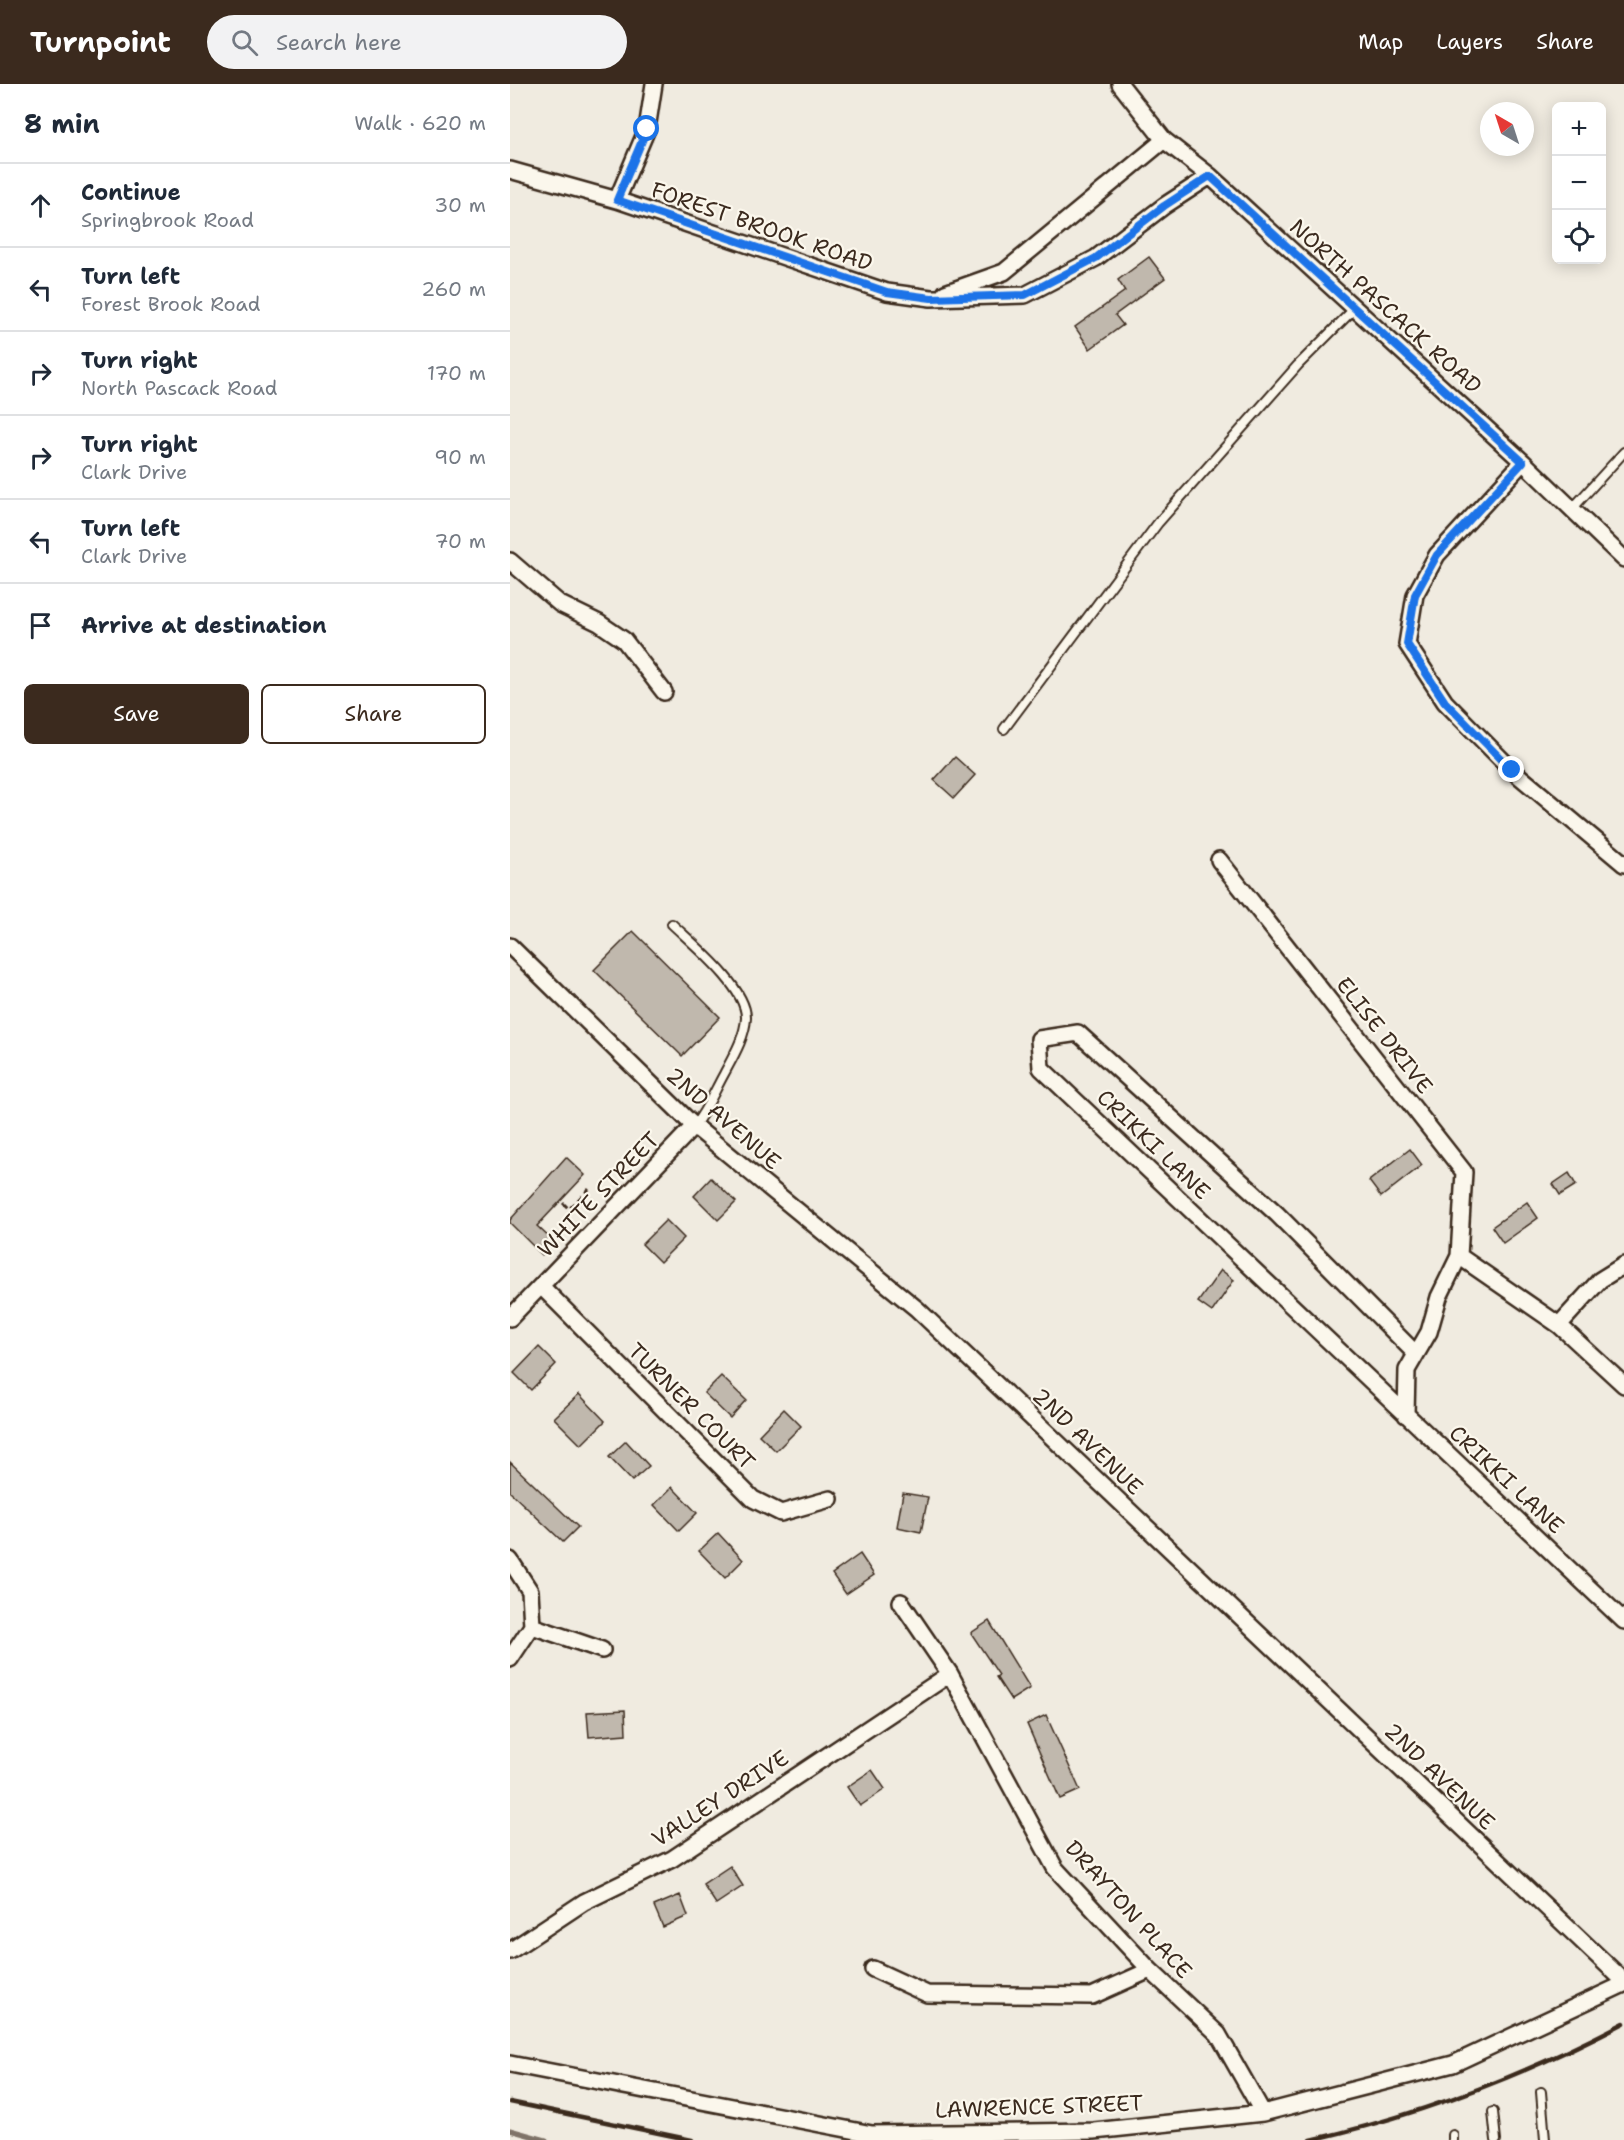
<!DOCTYPE html>
<html lang="en">
<head>
<meta charset="utf-8">
<style>
	body { margin:0; font-family:"Shantell Sans",sans-serif; background:#f2f2f3; color:#1f2937 }
	.controls { position:absolute; right:18px; top:18px; display:grid; overflow:hidden; border-radius:9px; box-shadow:0 3px 15px #0003 }
	.controls button { width:54px; height:54px; display:grid; place-items:center; padding:0; border:0; border-bottom:2px solid #e0e1e3; background:#fff; color:#1f2937; font:30px sans-serif }
	.compass { position:absolute; left:970px; top:18px; width:54px; height:54px; border-radius:50%; background:#fff; box-shadow:0 3px 15px #0003; rotate:321deg }
	.stop { position:absolute; width:18px; height:18px; margin:-14px; border:4px solid #1a73e8; border-radius:50%; background:#fff }
	.stop.end { background:#1a73e8; border-color:#fff; box-shadow:0 2px 6px #0008 }
	.list { margin:0; padding:0; list-style:none }
	h2 { display:flex; justify-content:space-between; align-items:center; height:78px; margin:0; padding:0 24px; font-size:26px }
	h2 small { font-size:20px; font-weight:400; color:#747a83 }
	.list li { display:grid; grid-template-columns:39px 1fr auto; gap:18px; align-items:center; box-sizing:border-box; height:84px; padding:0 24px; border-top:2px solid #e0e1e3 }
	.list b { display:block; font-size:22px; white-space:nowrap }
	.list p { margin:0; font-size:20px; white-space:nowrap; color:#747a83 }
	.list em { font-size:20px; font-style:normal; color:#747a83 }
	.actions { display:flex; gap:12px; padding:18px 24px }
	.actions a { flex:1; padding:14px 0; border:2px solid #3b2a1e; border-radius:9px; text-align:center; font-size:21px; color:#3b2a1e }
	.actions .main { background:#3b2a1e; color:#fff }
	.icon { flex:none; width:33px; height:33px; fill:none; stroke:currentColor; stroke-width:2; stroke-linecap:round; stroke-linejoin:round }
	.map { position:relative; flex:none; width:1114px; height:2056px; overflow:hidden }
	header { display:flex; align-items:center; gap:36px; box-sizing:border-box; height:84px; padding:0 30px; background:#3b2a1e; color:#fff }
	header strong { font-size:28px }
	nav { display:flex; gap:33px; margin-inline-start:auto; font-size:21px }
	.search { width:420px; height:54px; background:#f2f2f3; display:flex; align-items:center; gap:15px; box-sizing:border-box; padding:0 21px; border-radius:33px; color:#747a83; font-size:22px }
	main { display:flex }
	aside { flex:1; background:#fff }
	.map>svg:first-child { display:block }
	.lines { fill:none; stroke-linecap:round; stroke-linejoin:round }
	.stream { stroke:#7f7367; stroke-width:5 }
	.building { fill:#c0b8ad; stroke:#3b2a1e; stroke-width:1.5 }
	.lane-casing { stroke:#3b2a1e; stroke-width:12 }
	.street-casing { stroke:#3b2a1e; stroke-width:20 }
	.path { stroke:#3b2a1e; stroke-width:3; stroke-dasharray:6 4.5; stroke-linecap:butt }
	.lane { stroke:#fbf7ec; stroke-width:8 }
	.street { stroke:#fbf7ec; stroke-width:15 }
	.rail { stroke:#3b2a1e; stroke-width:4.5 }
	.route { stroke:#1a73e8; stroke-width:8 }
	.labels { text-anchor:middle; stroke-width:4.5; stroke-linejoin:round; paint-order:stroke }
	.street-label { font-size:22px; fill:#3b2a1e; stroke:#fbf7ec }
</style>
</head>
<body>
<header>
<strong>Turnpoint</strong>
<div class="search"><svg class="icon" aria-label="search" viewBox="0 0 24 24"><circle cx="10" cy="10" r="6"/><path d="M15 15l6 6"/></svg>Search here</div>
<nav><a>Map</a><a>Layers</a><a>Share</a></nav>
</header>
<main>
<aside>
<h2>8 min<small>Walk · 620 m</small></h2>
<ul class="list">
<li><svg class="icon" aria-label="ahead" viewBox="0 0 24 24"><path d="M12 20V5M6 11l6-6 6 6"/></svg><div><b>Continue</b><p>Springbrook Road</p></div><em>30 m</em></li>
<li><svg class="icon" aria-label="left" viewBox="0 0 24 24"><path d="M17 20v-9H6M10 6l-5 5 5 5"/></svg><div><b>Turn left</b><p>Forest Brook Road</p></div><em>260 m</em></li>
<li><svg class="icon" aria-label="right" viewBox="0 0 24 24"><path d="M7 20v-9h11M14 6l5 5-5 5"/></svg><div><b>Turn right</b><p>North Pascack Road</p></div><em>170 m</em></li>
<li><svg class="icon" aria-label="right" viewBox="0 0 24 24"><path d="M7 20v-9h11M14 6l5 5-5 5"/></svg><div><b>Turn right</b><p>Clark Drive</p></div><em>90 m</em></li>
<li><svg class="icon" aria-label="left" viewBox="0 0 24 24"><path d="M17 20v-9H6M10 6l-5 5 5 5"/></svg><div><b>Turn left</b><p>Clark Drive</p></div><em>70 m</em></li>
<li><svg class="icon" aria-label="arrive" viewBox="0 0 24 24"><path d="M6 21V4h12l-3 4 3 4H6"/></svg><div><b>Arrive at destination</b></div></li>
</ul>
<div class="actions"><a class="main">Save</a><a>Share</a></div>
</aside>
<div class="map">
<svg width="1114" height="2056" viewBox="0 0 1114 2056">
	<rect width="100%" height="100%" fill="#f0ebe0"/>
	<filter id="ink" filterUnits="userSpaceOnUse"><feTurbulence type="fractalNoise" baseFrequency=".0167" numOctaves="2"/><feDisplacementMap in="SourceGraphic" scale="12" xChannelSelector="R" yChannelSelector="G"/><feConvolveMatrix kernelMatrix="1 2 1 2 8 2 1 2 1" color-interpolation-filters="sRGB"/></filter>
	<g filter="url(#ink)">
		<g class="lines">
			<path class="stream" d="M 0,2046 L 36,2056"/>
		</g>
		<path class="building" d="M 639,173 L 655,194 L 605,231 L 613,241 L 580,265 L 565,243 L 615,207 L 608,196 Z
			M 445,673 L 465,691 L 444,714 L 424,696 Z
			M 123,847 L 210,933 L 172,972 L 84,886 Z
			M 900,1065 L 912,1081 L 871,1113 L 859,1097 Z
			M 56,1073 L 75,1091 L 27,1142 L 44,1158 L 32,1171 L 0,1139 L 0,1136 Z
			M 1059,1089 L 1066,1101 L 1050,1111 L 1043,1100 Z
			M 201,1094 L 226,1118 L 208,1136 L 184,1112 Z
			M 1017,1118 L 1028,1134 L 993,1159 L 982,1143 Z
			M 156,1136 L 174,1154 L 150,1178 L 132,1160 Z
			M 711,1186 L 724,1196 L 702,1228 L 688,1218 Z
			M 29,1263 L 46,1280 L 21,1306 L 4,1289 Z
			M 211,1292 L 236,1316 L 220,1334 L 194,1309 Z
			M 69,1310 L 95,1337 L 71,1361 L 44,1334 Z
			M 274,1325 L 291,1342 L 266,1367 L 249,1351 Z
			M 116,1357 L 139,1382 L 122,1397 L 99,1373 Z
			M 0,1378 L 68,1443 L 53,1458 L 0,1408 Z
			M 162,1403 L 187,1429 L 169,1447 L 144,1421 Z
			M 393,1409 L 418,1413 L 411,1448 L 387,1443 Z
			M 208,1449 L 233,1476 L 215,1494 L 189,1467 Z
			M 350,1470 L 364,1491 L 336,1510 L 322,1490 Z
			M 479,1537 L 520,1604 L 501,1616 L 486,1593 L 489,1591 L 461,1549 Z
			M 115,1626 L 116,1650 L 79,1653 L 77,1628 Z
			M 536,1631 L 570,1706 L 550,1715 L 517,1640 Z
			M 362,1686 L 375,1705 L 350,1722 L 337,1703 Z
			M 220,1782 L 233,1802 L 206,1820 L 193,1800 Z
			M 170,1811 L 178,1832 L 153,1843 L 144,1822 Z"/>
		<g class="lines">
			<defs>
				<path id="lane" d="M 1062,425 L 1114,368
					M 494,645 L 648,439 L 788,281 L 845,224
					M 162,840 C 183,860 237,904 236,934 C 235,953 223,973 214,990 C 204,1008 197,1026 184,1042
					M 1031,2008 L 1035,2056
					M 983,2028 L 986,2056
					M 943,2051 L 943,2056"/>
				<path id="street" d="M 610,0 L 654,56 L 700,92 L 1013,378 L 1114,475
					M 0,86 L 107,116 L 377,208 L 421,214 L 515,211 L 586,174 L 654,122 L 700,92
					M 107,116 L 137,45 L 144,0
					M 435,209 L 494,188 L 654,56
					M 1013,378 L 927,471 L 905,511 L 897,560 L 935,618 L 1002,686 L 1114,780
					M 0,477 L 50,520 L 89,539 L 114,556 L 154,608
					M 709,776 L 954,1088 L 949,1172 L 929,1213 L 919,1248 L 897,1286 L 896,1331
					M 0,862 L 184,1042 L 407,1225 L 1114,1897
					M 949,1172 L 1049,1241 L 1114,1301
					M 31,1202 L 243,1415 L 271,1429 L 320,1415
					M 0,1234 L 184,1042
					M 1049,1241 L 1090,1196 L 1114,1181
					M 906,1270 L 767,1130 L 568,949 L 529,955 L 531,984 L 1114,1537
					M 0,1476 L 20,1507 L 22,1542 L 0,1575
					M 391,1518 L 440,1590 L 545,1784 L 640,1886 L 708,1950 L 753,2029
					M 22,1542 L 92,1566
					M 0,1867 L 74,1818 L 162,1775 L 440,1590
					M 363,1885 L 417,1910 L 582,1912 L 640,1886
					M 0,1980 L 362,2050 L 584,2047 L 753,2029 L 943,1980 L 1114,1900"/>
			</defs>
			<use href="#lane" class="lane-casing"/>
			<use href="#street" class="street-casing"/>
			<path class="path" d="M 53,1119 L 59,1125 L 79,1105"/>
			<use href="#lane" class="lane"/>
			<use href="#street" class="street"/>
			<path class="rail" d="M 0,2018 L 182,2056
				M 801,2056 C 910,2031 1015,1991 1114,1939"/>
		</g>
	</g>
	<g class="lines" filter="url(#ink)">
		<path class="route" d="M 137,45 L 107,116 L 377,208 L 421,214 L 515,211 L 586,174 L 654,122 L 700,92 L 1013,378 L 927,471 L 905,511 L 897,560 L 935,618 L 1002,686"/>
	</g>
	<g class="labels">
		<g class="street-label">
			<text transform="translate(252 142) rotate(19)" y="8">FOREST BROOK ROAD</text>
			<text transform="translate(876 222) rotate(42)" y="8">NORTH PASCACK ROAD</text>
			<text transform="translate(875 951) rotate(52)" y="8">ELISE DRIVE</text>
			<text transform="translate(214 1034) rotate(41)" y="8">2ND AVENUE</text>
			<text transform="translate(644 1060) rotate(44)" y="8">CRIKKI LANE</text>
			<text transform="translate(88 1110) rotate(-46)" y="8">WHITE STREET</text>
			<text transform="translate(182 1322) rotate(45)" y="8">TURNER COURT</text>
			<text transform="translate(578 1357) rotate(44)" y="8">2ND AVENUE</text>
			<text transform="translate(997 1395) rotate(43)" y="8">CRIKKI LANE</text>
			<text transform="translate(930 1692) rotate(44)" y="8">2ND AVENUE</text>
			<text transform="translate(210 1714) rotate(-33)" y="8">VALLEY DRIVE</text>
			<text transform="translate(619 1825) rotate(48)" y="8">DRAYTON PLACE</text>
			<text transform="translate(529 2022) rotate(-2)" y="8">LAWRENCE STREET</text>
		</g>
	</g>
</svg>
<div class="controls">
<button>+</button>
<button>−</button>
<button><svg class="icon" aria-label="locate" viewBox="0 0 24 24"><circle cx="12" cy="12" r="6"/><path d="M12 2v4M12 18v4M2 12h4M18 12h4"/></svg></button>
</div>
<svg class="compass" viewBox="-18 -18 36 36"><path d="M0-13l5 13h-10z" fill="#e53935"/><path d="M0 13l5-13h-10z" fill="#747a83"/></svg>
<div class="stop" style="left:137px;top:45px"></div>
<div class="stop end" style="left:1002px;top:686px"></div>
</div>
</main>
</body>
</html>
